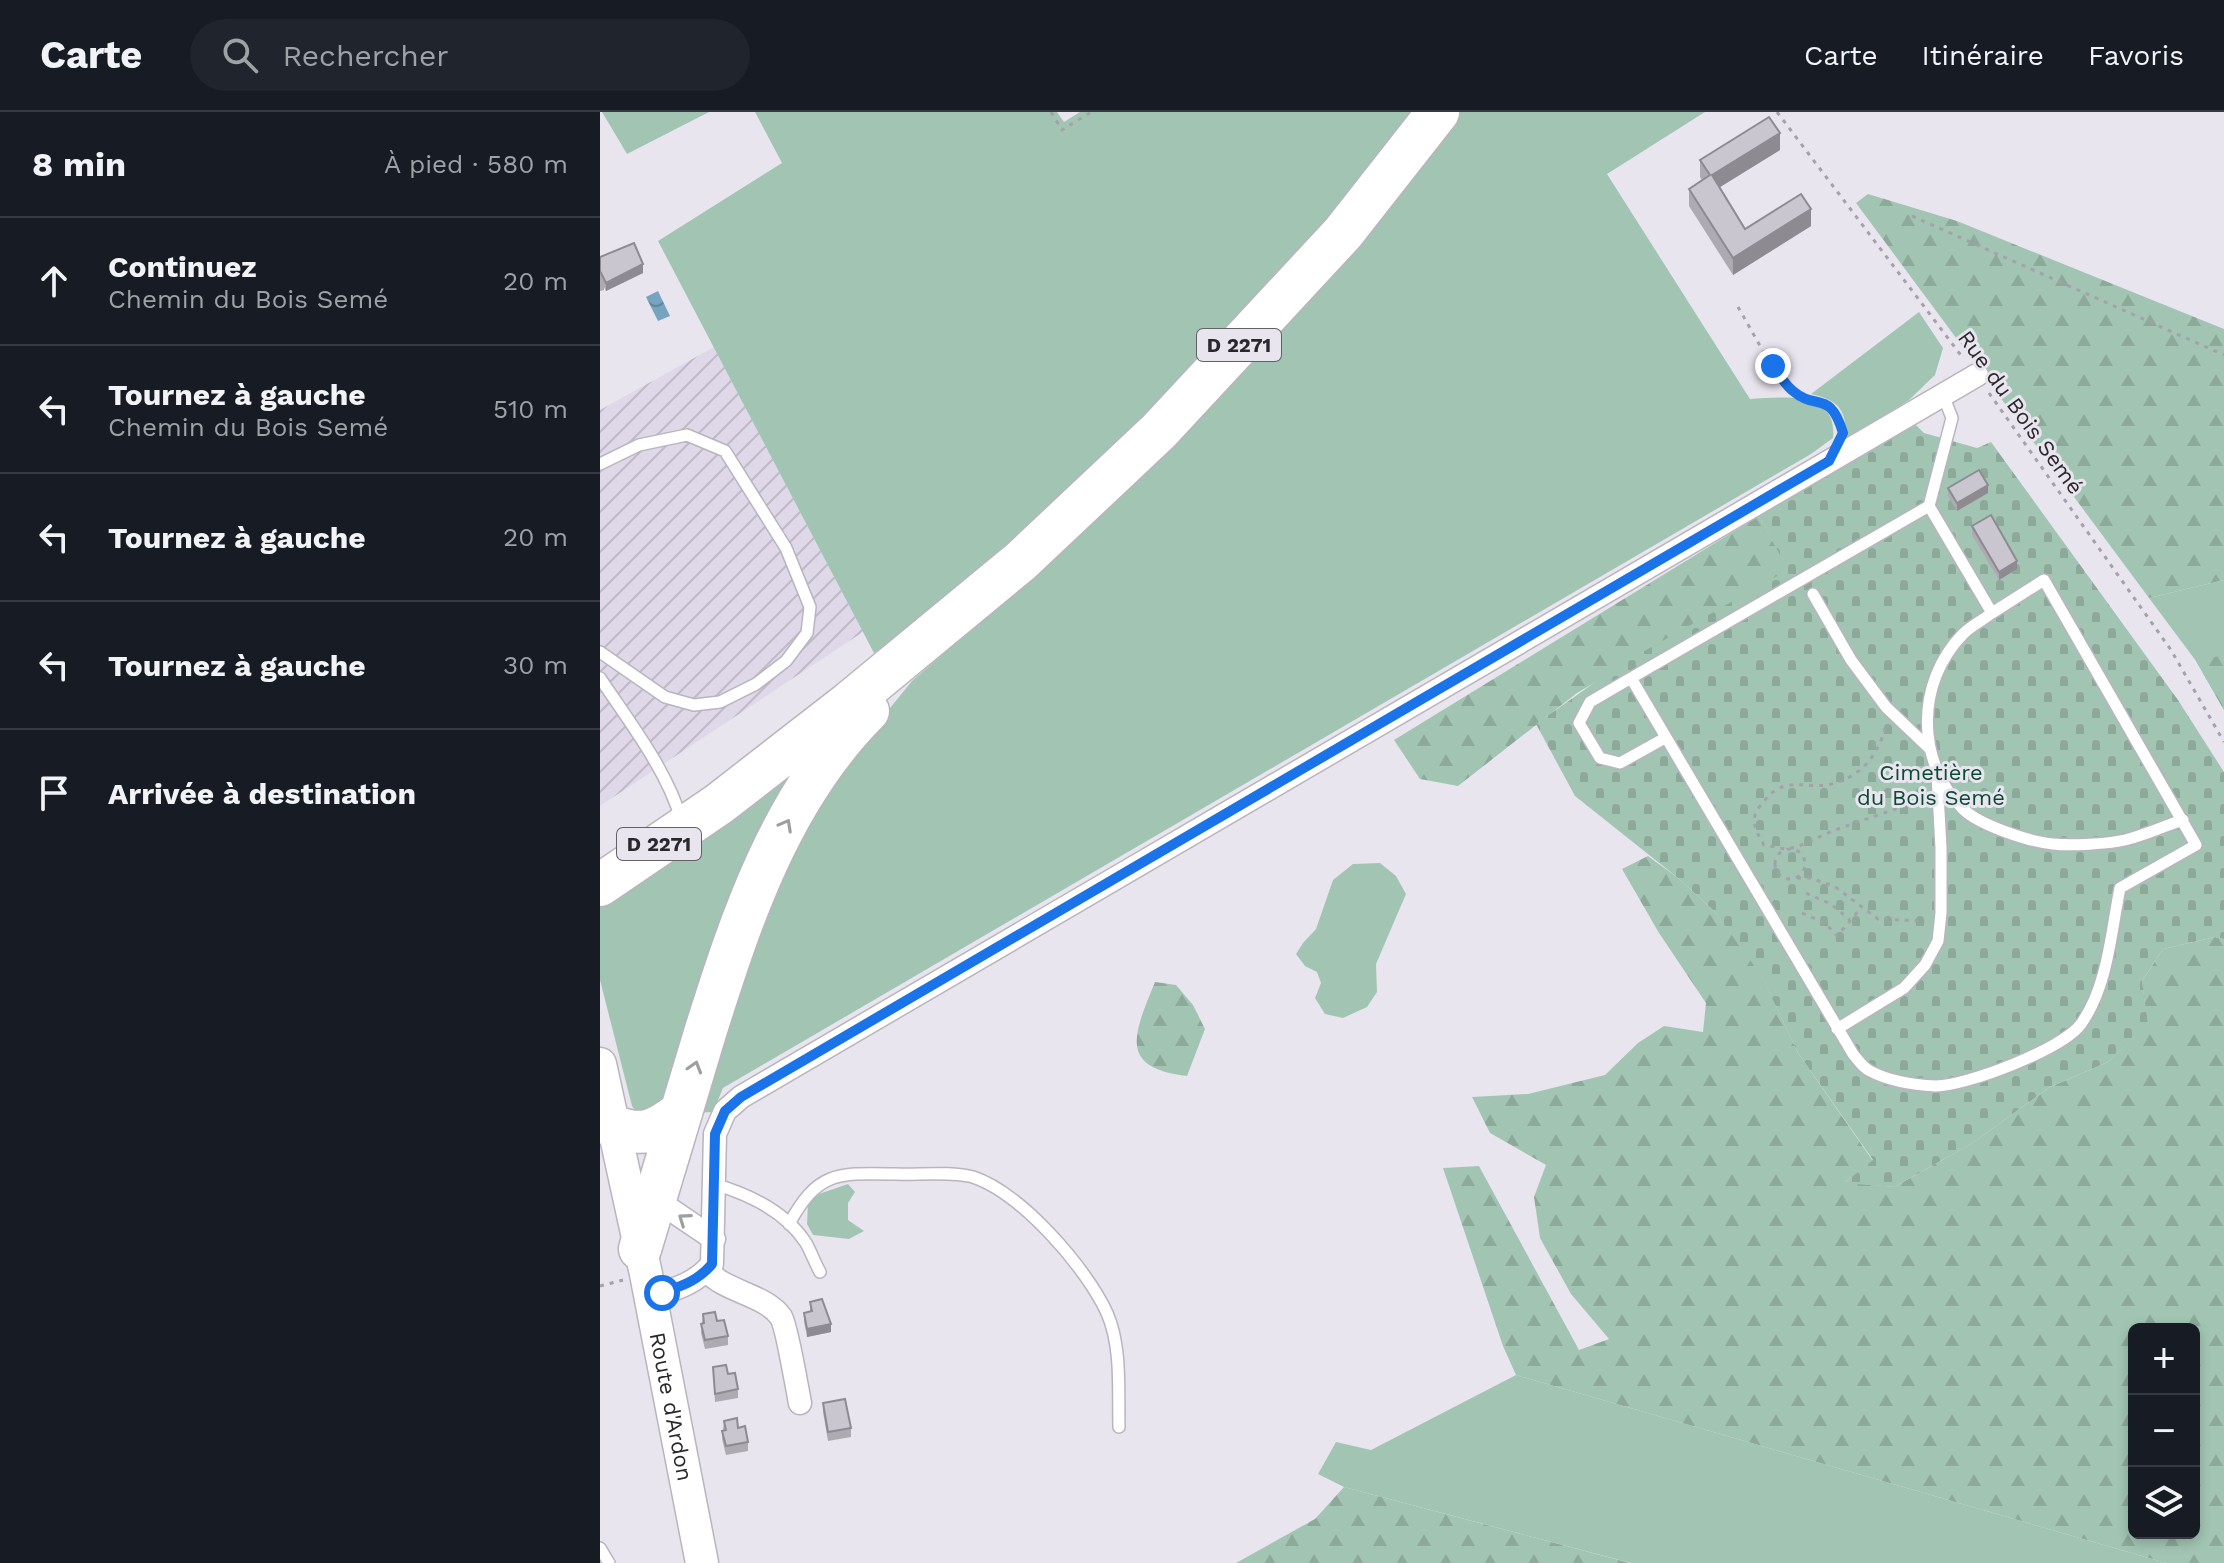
<!DOCTYPE html>
<html lang="fr">
<head>
<meta charset="utf-8">
<style>
	body { margin:0; font-family:"Work Sans",sans-serif; background:#20242c; color:#f1f3f6 }
	.controls { position:absolute; right:24px; bottom:24px; display:grid; overflow:hidden; border-radius:12px; box-shadow:0 4px 12px #0003 }
	.controls button { width:72px; height:72px; display:grid; place-items:center; padding:0; border:0; border-bottom:2px solid #363941; background:#171b24; color:#f1f3f6; font:40px sans-serif }
	.stop { position:absolute; width:24px; height:24px; margin:-18px; border:6px solid #1a73e8; border-radius:50%; background:#fff }
	.stop.end { background:#1a73e8; border-color:#fff; box-shadow:0 2px 8px #0008 }
	.list { margin:0; padding:0; list-style:none }
	h2 { display:flex; justify-content:space-between; align-items:center; height:104px; margin:0; padding:0 32px; font-size:34px }
	h2 small { font-size:26px; font-weight:400; color:#9ea1a6 }
	.list li { display:grid; grid-template-columns:52px 1fr auto; gap:24px; align-items:center; box-sizing:border-box; height:128px; padding:0 32px; border-top:2px solid #363941 }
	.list b { display:block; font-size:30px; white-space:nowrap }
	.list p { margin:0; font-size:26px; white-space:nowrap; color:#9ea1a6 }
	.list em { font-size:26px; font-style:normal; color:#9ea1a6 }
	.icon { flex:none; width:44px; height:44px; fill:none; stroke:currentColor; stroke-width:2; stroke-linecap:round; stroke-linejoin:round }
	.map { position:relative; flex:none; width:1624px; height:1451px; overflow:hidden }
	header { display:flex; align-items:center; gap:48px; box-sizing:border-box; height:112px; padding:0 40px; background:#171b24; border-bottom:2px solid #363941 }
	header strong { font-size:38px }
	nav { display:flex; gap:44px; margin-inline-start:auto; font-size:28px }
	.search { width:560px; height:72px; background:#20242c; display:flex; align-items:center; gap:20px; box-sizing:border-box; padding:0 28px; border-radius:44px; color:#9ea1a6; font-size:30px }
	main { display:flex }
	aside { flex:1; background:#171b24 }
	.map>svg:first-child { display:block }
	.industrial { fill:url(#industrial-furrows) }
	.grass { fill:#a2c5b3 }
	.forest { fill:url(#forest-firs); fill-rule:evenodd }
	.cemetery { fill:url(#cemetery-stones) }
	.water { fill:url(#water-waves) }
	.lines { fill:none; stroke-linecap:round; stroke-linejoin:round }
	.lane-casing { stroke:#b9b4be; stroke-width:14 }
	.street-casing { stroke:#b9b4be; stroke-width:25 }
	.secondary-casing { stroke:#b9b4be; stroke-width:35 }
	.highway-casing { stroke:#b9b4be; stroke-width:45 }
	.path { stroke:#a4a1a9; stroke-width:3; stroke-dasharray:4 6; stroke-linecap:butt }
	.lane { stroke:#fff; stroke-width:11 }
	.street { stroke:#fff; stroke-width:22 }
	.secondary { stroke:#fff; stroke-width:32 }
	.highway { stroke:#fff; stroke-width:42 }
	.wall { fill:#aeaab2 }
	.shaded-wall { fill:#8d8b91 }
	.building { fill:#cac6cf; stroke:#8d8b91; stroke-width:2 }
	.oneway { stroke:#9f9ea0 }
	.route { stroke:#1a73e8; stroke-width:10 }
	.labels { text-anchor:middle; stroke-width:6; stroke-linejoin:round; paint-order:stroke }
	.shield { fill:#e9e5ef; stroke:#636166; stroke-width:2 }
	.shield-label { font-size:20px; font-weight:bold; fill:#2a282c }
	.street-label { font-size:22px; fill:#2a282c; stroke:#e9e5ef }
	.park-label { font-size:22px; fill:#094a33; stroke:#e9e5ef }
</style>
</head>
<body>
<header>
<strong>Carte</strong>
<div class="search"><svg class="icon" aria-label="search" viewBox="0 0 24 24"><circle cx="10" cy="10" r="6"/><path d="M15 15l6 6"/></svg>Rechercher</div>
<nav><a>Carte</a><a>Itinéraire</a><a>Favoris</a></nav>
</header>
<main>
<aside>
<h2>8 min<small>À pied · 580 m</small></h2>
<ul class="list">
<li><svg class="icon" aria-label="ahead" viewBox="0 0 24 24"><path d="M12 20V5M6 11l6-6 6 6"/></svg><div><b>Continuez</b><p>Chemin du Bois Semé</p></div><em>20 m</em></li>
<li><svg class="icon" aria-label="left" viewBox="0 0 24 24"><path d="M17 20v-9H6M10 6l-5 5 5 5"/></svg><div><b>Tournez à gauche</b><p>Chemin du Bois Semé</p></div><em>510 m</em></li>
<li><svg class="icon" aria-label="left" viewBox="0 0 24 24"><path d="M17 20v-9H6M10 6l-5 5 5 5"/></svg><div><b>Tournez à gauche</b></div><em>20 m</em></li>
<li><svg class="icon" aria-label="left" viewBox="0 0 24 24"><path d="M17 20v-9H6M10 6l-5 5 5 5"/></svg><div><b>Tournez à gauche</b></div><em>30 m</em></li>
<li><svg class="icon" aria-label="arrive" viewBox="0 0 24 24"><path d="M6 21V4h12l-3 4 3 4H6"/></svg><div><b>Arrivée à destination</b></div></li>
</ul>
</aside>
<div class="map">
<svg width="1624" height="1451" viewBox="0 0 1624 1451">
	<defs>
		<pattern id="industrial-furrows" width="10" height="10" patternUnits="userSpaceOnUse" patternTransform="scale(2)"><rect width="10" height="10" fill="#dfd8e9"/><path d="M-1 1l2-2M0 10L10 0M9 11l2-2" fill="none" stroke="#c0b9c8"/></pattern>
		<pattern id="forest-firs" width="22" height="20" patternUnits="userSpaceOnUse" patternTransform="scale(2)"><rect width="22" height="20" fill="#a2c5b3"/><path d="M5 1l3.5 6h-7zM16 11l3.5 6h-7z" fill="#8ca99a"/></pattern>
		<pattern id="cemetery-stones" width="16" height="16" patternUnits="userSpaceOnUse" patternTransform="scale(2)"><rect width="16" height="16" fill="#a2c5b3"/><path d="M2 7V4a2 2 0 0 1 4 0v3zM10 15v-3a2 2 0 0 1 4 0v3z" fill="#8ca99a"/></pattern>
		<pattern id="water-waves" width="16" height="10" patternUnits="userSpaceOnUse" patternTransform="scale(2)"><rect width="16" height="10" fill="#76a4be"/><path d="M0 5q4-4 8 0t8 0" fill="none" stroke="#61869b"/></pattern>
	</defs>
	<rect width="100%" height="100%" fill="#e9e5ef"/>
	<path class="industrial" d="M 114,235 L 263,520 L 0,694 L 0,298 Z"/>
	<path class="grass" d="M 2,0 L 109,0 L 27,42 Z
		M 155,0 L 457,0 L 464,10 L 480,0 L 822,0 L 550,306 L 416,432 L 318,511 L 274,541 L 58,129 L 182,51 Z
		M 857,0 L 1105,0 L 1007,62 L 1150,287 C 1183,285 1238,278 1233,326 L 1211,342 L 123,976 L 113,1000 L 93,1001 L 165,781 L 234,665 L 312,569 L 480,423 L 793,85 Z
		M 1319,200 L 1343,236 L 1335,263 L 1309,288 L 1247,327 C 1245,298 1241,289 1211,282 Z
		M 1624,468 L 1624,598 L 1596,549 L 1549,486 Z
		M 231,624 L 81,976 L 43,1010 L 32,994 L 0,868 L 0,795 Z
		M 780,751 L 796,764 L 806,782 L 776,852 L 777,880 L 767,895 L 743,906 L 725,902 L 715,886 L 721,871 L 717,860 L 705,854 L 696,842 L 703,831 L 716,817 L 733,768 L 753,752 Z
		M 248,1072 L 255,1080 L 248,1091 L 248,1108 L 264,1119 L 249,1127 L 213,1123 L 207,1112 L 208,1092 L 216,1083 Z
		M 916,1263 L 1566,1451 L 1031,1451 L 744,1375 L 718,1362 L 736,1330 L 771,1338 Z"/>
	<path class="forest" d="M 1268,82 L 1357,109 L 1624,217 L 1624,468 L 1549,486 L 1256,91 Z
		M 1159,404 L 1189,458 L 977,581 L 858,674 L 820,667 L 794,628 Z
		M 1624,543 L 1624,598 L 1596,549 Z
		M 1048,744 L 1078,766 L 1114,799 L 1159,858 L 1198,941 L 1273,1049 L 1245,1070 L 1294,1075 L 1371,1032 L 1450,975 L 1508,950 L 1547,912 L 1542,869 L 1563,837 L 1615,825 L 1624,827 L 1624,1451 L 1566,1451 L 916,1263 L 903,1234 L 843,1056 L 879,1054 L 979,1238 L 1009,1227 L 971,1182 L 940,1126 L 934,1085 L 946,1053 L 890,1021 L 872,985 L 928,982 L 1005,963 L 1038,931 L 1064,914 L 1103,920 L 1106,891 L 1059,821 L 1022,757 ZM 1534,1217 L 1594,1217 L 1594,1421 L 1534,1421 Z
		M 555,870 L 576,873 L 593,893 L 605,917 L 587,964 C 516,956 535,920 555,870 Z
		M 744,1375 L 1030,1451 L 1031,1451 L 636,1451 L 715,1407 Z"/>
	<path class="cemetery" d="M 1315,312 L 1324,321 L 1377,336 L 1391,330 L 1578,588 L 1624,660 L 1624,827 L 1615,825 L 1563,837 L 1542,869 L 1548,912 L 1508,950 L 1450,975 L 1371,1032 L 1294,1075 L 1244,1071 L 1273,1048 L 1198,941 L 1161,863 L 1114,799 L 1078,766 L 975,684 L 936,612 L 1018,554 L 1188,458 L 1159,404 Z"/>
	<path class="water" d="M 58,179 L 70,204 L 58,209 L 46,185 Z"/>
	<g class="lines">
		<defs>
			<path id="lane" d="M 0,352 L 39,333 L 87,323 L 125,339 L 186,436 L 210,495 L 207,521 L 186,549 L 156,572 L 120,590 L 94,593 L 65,585 L 0,540
				M 1329,394 L 1392,501 L 1444,468 L 1596,733 L 1520,776 C 1511,820 1508,874 1481,912 C 1463,937 1366,974 1336,974 C 1314,973 1289,969 1270,959 C 1263,956 1258,948 1253,942 L 1031,566 Z
				M 1329,394 L 1352,306 L 1343,283
				M 1213,482 L 1251,548 L 1286,595 L 1329,636
				M 1392,501 C 1383,508 1371,514 1363,522 C 1315,571 1316,650 1363,697 C 1379,713 1430,730 1453,732 C 1471,734 1507,732 1525,728 C 1545,723 1564,714 1583,708
				M 0,566 C 28,608 67,658 81,707
				M 1031,566 L 990,590 L 979,611 L 1000,646 L 1020,651 L 1065,626
				M 1237,917 L 1304,876 L 1325,853 L 1338,829 L 1341,801 L 1341,736 L 1337,663
				M 114,1072 C 148,1082 186,1100 206,1131 C 211,1140 215,1151 220,1160
				M 189,1112 C 218,1059 237,1061 294,1062 C 317,1063 352,1059 373,1065 C 421,1081 486,1155 507,1201 C 522,1235 518,1279 519,1315
				M 0,1436 L 9,1451"/>
			<path id="street" d="M 55,1087 L 114,1127
				M 107,1159 C 126,1180 166,1183 181,1205 C 187,1215 197,1276 200,1291
				M 49,1185 C 73,1178 96,1172 112,1152 L 115,1022 L 125,999 L 141,985 L 1377,263"/>
			<g id="secondary">
				<path id="s1" d="M 0,952 L 46,1162 L 102,1451"/>
			</g>
			<path id="highway" d="M 0,773 L 119,692 L 249,591 L 421,449 L 559,319 L 743,121 L 838,0
				M 12,1014 C 43,1026 56,1019 81,1000
				M 40,1137 C 61,1065 83,993 105,921 C 141,806 181,686 268,599"/>
		</defs>
		<use href="#lane" class="lane-casing"/>
		<use href="#street" class="street-casing"/>
		<use href="#secondary" class="secondary-casing"/>
		<use href="#highway" class="highway-casing"/>
		<path class="path" d="M 451,0 L 462,18 L 491,0
			M 1177,0 L 1363,246
			M 1312,104 L 1624,243
			M 1138,195 C 1150,215 1177,268 1194,281 C 1216,296 1232,283 1242,317
			M 1389,281 L 1571,538 L 1624,630
			M 1285,616 C 1279,641 1263,662 1238,670 C 1206,682 1187,657 1160,694 C 1149,708 1156,719 1164,733 L 1186,737 L 1197,735 L 1232,719 L 1301,695 L 1326,693
			M1175 752a15 15 0 1 1 30 0a15 15 0 1 1-30 0Z
			M 1197,766 L 1210,766 L 1234,774 L 1278,807 L 1325,809
			M 1206,781 L 1231,792 L 1250,808
			M 1202,801 L 1225,811 L 1237,824 L 1262,795
			M 0,1174 L 23,1168"/>
		<use href="#lane" class="lane"/>
		<use href="#street" class="street"/>
		<use href="#secondary" class="secondary"/>
		<use href="#highway" class="highway"/>
	</g>
	<path class="wall" d="M 1180,38 L 1120,75 L 1145,117 L 1211,114 L 1133,163 L 1089,94 L 1089,77 L 1102,68 L 1100,65 L 1100,48 Z
		M 0,145 L 43,161 L 6,179 L 4,175 L 4,178 L 0,179 Z
		M 1348,376 L 1388,381 L 1357,399 L 1348,384 Z
		M 1372,414 L 1417,457 L 1399,468 L 1372,423 Z
		M 210,1190 L 231,1220 L 207,1225 L 204,1209 L 204,1201 L 210,1200 Z
		M 103,1202 L 117,1209 L 128,1224 L 128,1233 L 105,1237 L 101,1221 Z
		M 113,1255 L 128,1262 L 138,1277 L 138,1286 L 115,1290 Z
		M 223,1291 L 251,1316 L 251,1325 L 228,1329 L 223,1300 Z
		M 124,1309 L 138,1316 L 148,1330 L 148,1339 L 126,1343 L 122,1327 Z"/>
	<path class="shaded-wall" d="M 1180,21 L 1180,38 L 1112,80 L 1112,63 Z
		M 1211,97 L 1211,114 L 1133,163 L 1133,146 Z
		M 43,152 L 43,161 L 6,179 L 6,171 Z
		M 1388,373 L 1388,381 L 1357,399 L 1357,391 Z
		M 1417,449 L 1417,457 L 1399,468 L 1399,460 Z
		M 231,1212 L 231,1220 L 207,1225 L 207,1217 Z"/>
	<path class="building" d="M 1169,5 L 1180,21 L 1112,63 L 1145,117 L 1201,82 L 1211,97 L 1133,146 L 1089,77 L 1110,63 L 1100,48 Z
		M 34,131 L 43,152 L 6,171 L 0,159 L 0,145 Z
		M 1379,358 L 1388,373 L 1357,391 L 1348,376 Z
		M 1391,403 L 1417,449 L 1399,460 L 1372,414 Z
		M 222,1187 L 231,1212 L 207,1217 L 204,1201 L 212,1199 L 210,1190 Z
		M 115,1200 L 117,1209 L 124,1208 L 128,1224 L 105,1228 L 101,1212 L 104,1211 L 103,1202 Z
		M 126,1253 L 128,1262 L 135,1261 L 138,1277 L 115,1282 L 113,1255 Z
		M 245,1287 L 251,1316 L 228,1320 L 223,1291 Z
		M 137,1306 L 138,1316 L 145,1314 L 148,1330 L 126,1334 L 122,1319 L 126,1318 L 124,1309 Z"/>
	<defs><path id="oneway-chevron" d="M-2-3.5L2.5 0L-2 3.5" fill="none" stroke-width="1.6" stroke-linecap="round" stroke-linejoin="round" transform="scale(2)"/></defs>
	<g class="oneway">
		<use href="#oneway-chevron" transform="translate(186 713) rotate(-61)"/>
		<use href="#oneway-chevron" transform="translate(95 955) rotate(-73)"/>
		<use href="#oneway-chevron" transform="translate(84 1107) rotate(-145)"/>
	</g>
	<g class="lines">
		<path class="route" d="M 62,1181 C 81,1174 98,1169 112,1152 L 115,1022 L 125,999 L 141,985 L 1229,349 L 1243,321 C 1230,277 1216,299 1193,279 C 1185,273 1179,262 1173,254"/>
	</g>
	<g class="labels">
		<g class="shield">
			<rect x="597" y="217" width="84" height="32" rx="6"/>
			<rect x="17" y="716" width="84" height="32" rx="6"/>
		</g>
		<g class="shield-label">
			<text x="639" y="240">D 2271</text>
			<text x="59" y="739">D 2271</text>
		</g>
		<g class="street-label">
			<text transform="translate(1421 300) rotate(54)" y="8">Rue du Bois Semé</text>
			<text dy="8" stroke="none"><textPath href="#s1" startOffset="350">Route d'Ardon</textPath></text>
		</g>
		<g class="park-label">
			<text x="1331" y="668">Cimetière<tspan x="1331" dy="25">du Bois Semé</tspan></text>
		</g>
	</g>
</svg>
<div class="controls">
<button>+</button>
<button>−</button>
<button><svg class="icon" aria-label="layers" viewBox="0 0 24 24"><path d="M12 4l9 5-9 5-9-5zM3 14l9 5 9-5"/></svg></button>
</div>
<div class="stop" style="left:62px;top:1181px"></div>
<div class="stop end" style="left:1173px;top:254px"></div>
</div>
</main>
</body>
</html>
